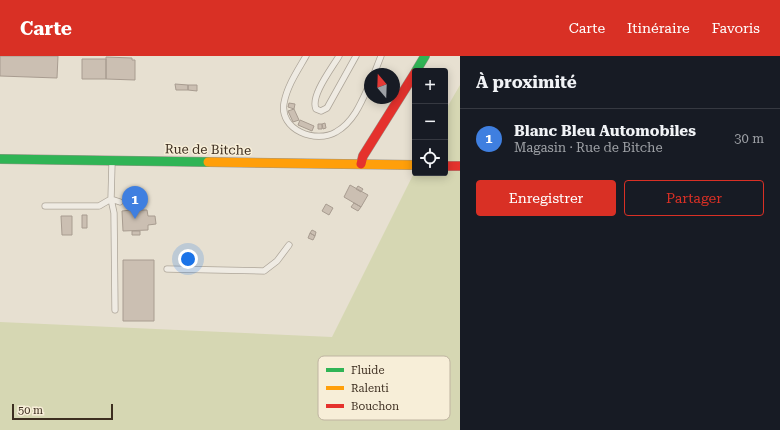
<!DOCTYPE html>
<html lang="fr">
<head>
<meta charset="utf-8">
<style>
	body { margin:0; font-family:"Roboto Serif",serif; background:#242831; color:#f1f3f6 }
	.controls { position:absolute; right:12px; top:12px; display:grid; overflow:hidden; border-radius:4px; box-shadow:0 2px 10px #0003 }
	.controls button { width:36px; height:36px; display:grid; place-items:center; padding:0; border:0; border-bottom:1px solid #363941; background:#171b24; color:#f1f3f6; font:20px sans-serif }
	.compass { position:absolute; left:364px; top:12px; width:36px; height:36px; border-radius:50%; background:#171b24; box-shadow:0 2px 10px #0003; rotate:341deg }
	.scale { position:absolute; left:12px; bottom:10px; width:101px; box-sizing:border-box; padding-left:4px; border:2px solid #3d2e20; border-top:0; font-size:11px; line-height:14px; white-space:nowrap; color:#3d2e20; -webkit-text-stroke:3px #f7eed8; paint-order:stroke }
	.you { position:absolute; left:188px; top:203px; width:14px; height:14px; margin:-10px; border:3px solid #fff; border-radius:50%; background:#1a73e8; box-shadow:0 0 0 6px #1a73e833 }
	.badge { display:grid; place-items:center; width:26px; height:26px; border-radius:50%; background:#d93025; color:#fff; font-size:13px; font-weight:700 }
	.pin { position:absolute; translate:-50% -33px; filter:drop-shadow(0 1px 2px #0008) }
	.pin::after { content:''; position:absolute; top:21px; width:14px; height:12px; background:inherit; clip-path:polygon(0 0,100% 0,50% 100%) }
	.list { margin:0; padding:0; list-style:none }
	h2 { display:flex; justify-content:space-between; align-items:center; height:52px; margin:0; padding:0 16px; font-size:17px }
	h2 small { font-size:13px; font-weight:400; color:#9ea1a6 }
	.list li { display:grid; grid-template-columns:26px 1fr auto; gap:12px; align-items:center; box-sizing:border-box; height:60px; padding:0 16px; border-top:1px solid #363941 }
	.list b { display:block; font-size:15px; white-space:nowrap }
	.list p { margin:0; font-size:13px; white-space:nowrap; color:#9ea1a6 }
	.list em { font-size:13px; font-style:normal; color:#9ea1a6 }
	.actions { display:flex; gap:8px; padding:12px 16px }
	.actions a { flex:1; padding:9px 0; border:1px solid #d93025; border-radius:4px; text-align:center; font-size:14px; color:#d93025 }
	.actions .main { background:#d93025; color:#fff }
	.icon { flex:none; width:22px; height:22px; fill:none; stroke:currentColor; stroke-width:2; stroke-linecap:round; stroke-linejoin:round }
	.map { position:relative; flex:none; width:460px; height:374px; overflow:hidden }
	header { display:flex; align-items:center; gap:24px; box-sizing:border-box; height:56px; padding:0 20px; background:#d93025; color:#fff }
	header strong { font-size:19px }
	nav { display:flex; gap:22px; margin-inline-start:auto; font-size:14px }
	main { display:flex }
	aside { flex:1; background:#171b24 }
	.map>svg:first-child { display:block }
	.green { fill:#d6d7b3 }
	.building { fill:#cbbfb2; stroke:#a89c90 }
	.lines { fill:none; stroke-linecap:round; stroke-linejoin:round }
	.lane-casing { stroke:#ada599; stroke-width:7 }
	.fast-casing { stroke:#9c958a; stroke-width:10 }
	.slow-casing { stroke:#9c958a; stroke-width:10 }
	.jam-casing { stroke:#9c958a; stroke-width:10 }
	.lane { stroke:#efebe3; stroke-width:5.5 }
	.fast { stroke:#30b455; stroke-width:9 }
	.slow { stroke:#ff9f0a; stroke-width:9 }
	.jam { stroke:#e5322d; stroke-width:9 }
	.labels { text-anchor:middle; stroke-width:3; stroke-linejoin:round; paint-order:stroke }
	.street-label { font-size:13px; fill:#3d2e20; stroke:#f7eed8 }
	.key { fill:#f7eed8; stroke:#bfb4a1; stroke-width:1 }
	.key-label { font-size:11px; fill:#3d2e20 }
</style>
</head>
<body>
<header>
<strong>Carte</strong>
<nav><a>Carte</a><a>Itinéraire</a><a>Favoris</a></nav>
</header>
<main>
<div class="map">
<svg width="460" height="374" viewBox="0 0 460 374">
	<rect width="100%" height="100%" fill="#e7e0d1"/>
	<path class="green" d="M 460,29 L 460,374 L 0,374 L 0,266 L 332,281 L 415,115 L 415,117 L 445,117 L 445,55 Z"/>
	<path class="building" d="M 0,0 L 58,0 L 57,22 L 0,20 Z
		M 106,1 L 132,2 L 132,4 L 135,4 L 135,24 L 106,23 Z
		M 82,3 L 106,3 L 106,23 L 82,23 Z
		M 175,28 L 188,29 L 188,34 L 176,34 Z
		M 188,29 L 197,29 L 197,35 L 188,34 Z
		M 289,47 L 295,48 L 294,53 L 288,51 Z
		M 294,53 L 299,64 L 293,66 L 288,55 Z
		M 300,64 L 314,70 L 312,75 L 298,69 Z
		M 325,67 L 326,72 L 323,73 L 322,68 Z
		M 318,68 L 322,68 L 322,73 L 318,73 Z
		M 350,129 L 368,139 L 361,151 L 344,141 Z
		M 358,130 L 363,133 L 361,136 L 356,133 Z
		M 354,147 L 361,151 L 358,155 L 351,151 Z
		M 326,148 L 333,152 L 329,159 L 322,155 Z
		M 131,154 L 147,154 L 148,160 L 155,160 L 156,168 L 148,169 L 148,174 L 123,175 L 122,155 Z
		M 82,159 L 87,159 L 87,172 L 82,172 Z
		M 61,160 L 72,160 L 72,179 L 62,179 Z
		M 312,174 L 316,176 L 315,180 L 310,177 Z
		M 132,175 L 140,175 L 140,179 L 132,179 Z
		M 310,177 L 315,180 L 313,184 L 308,182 Z
		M 123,204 L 154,204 L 154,265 L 123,265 Z"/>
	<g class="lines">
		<defs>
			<path id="lane" d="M 306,0 C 298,14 287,30 284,47 C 279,74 316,88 336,76 C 354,66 362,45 370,27
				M 339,0 C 332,12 310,40 316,53 L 321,55 L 327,52 L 356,0
				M 374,18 L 381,0
				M 111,143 L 114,157 L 115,254
				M 111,143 L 120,146
				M 45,150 L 99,150 L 111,143 L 112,107
				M 167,213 L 264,215 L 277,205 L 289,189"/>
			<path id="fast" d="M 416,15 L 425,0
				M 0,103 L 208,106"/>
			<path id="slow" d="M 208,106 L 415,109"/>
			<path id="jam" d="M 361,108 L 363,100 L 415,17
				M 445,110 L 460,110"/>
		</defs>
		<use href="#lane" class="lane-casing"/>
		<use href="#fast" class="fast-casing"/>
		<use href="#slow" class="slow-casing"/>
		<use href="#jam" class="jam-casing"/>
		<use href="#lane" class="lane"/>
		<use href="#fast" class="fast"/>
		<use href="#slow" class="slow"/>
		<use href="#jam" class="jam"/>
	</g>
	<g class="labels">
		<g class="street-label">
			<text transform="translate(208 93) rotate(1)" y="5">Rue de Bitche</text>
		</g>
	</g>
	<rect x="318" y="300" width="132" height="64" rx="6" class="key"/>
	<rect x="326" y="312" width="18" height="4" fill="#30b455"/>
	<rect x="326" y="330" width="18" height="4" fill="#ff9f0a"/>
	<rect x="326" y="348" width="18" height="4" fill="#e5322d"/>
	<g class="key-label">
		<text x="351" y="318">Fluide</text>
		<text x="351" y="336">Ralenti</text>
		<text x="351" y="354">Bouchon</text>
	</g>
</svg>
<div class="controls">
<button>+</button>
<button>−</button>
<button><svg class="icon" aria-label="locate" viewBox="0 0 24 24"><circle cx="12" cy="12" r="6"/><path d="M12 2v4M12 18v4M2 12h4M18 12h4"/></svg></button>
</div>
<svg class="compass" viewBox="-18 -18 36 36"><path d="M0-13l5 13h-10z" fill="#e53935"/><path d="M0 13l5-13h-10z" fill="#9ea1a6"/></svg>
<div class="scale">50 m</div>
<div class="you"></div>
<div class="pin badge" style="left:135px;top:163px;background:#3f7fe0">1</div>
</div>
<aside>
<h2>À proximité<small></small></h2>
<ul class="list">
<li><span class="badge" style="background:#3f7fe0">1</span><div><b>Blanc Bleu Automobiles</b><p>Magasin · Rue de Bitche</p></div><em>30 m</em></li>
</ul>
<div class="actions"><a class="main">Enregistrer</a><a>Partager</a></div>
</aside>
</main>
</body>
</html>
